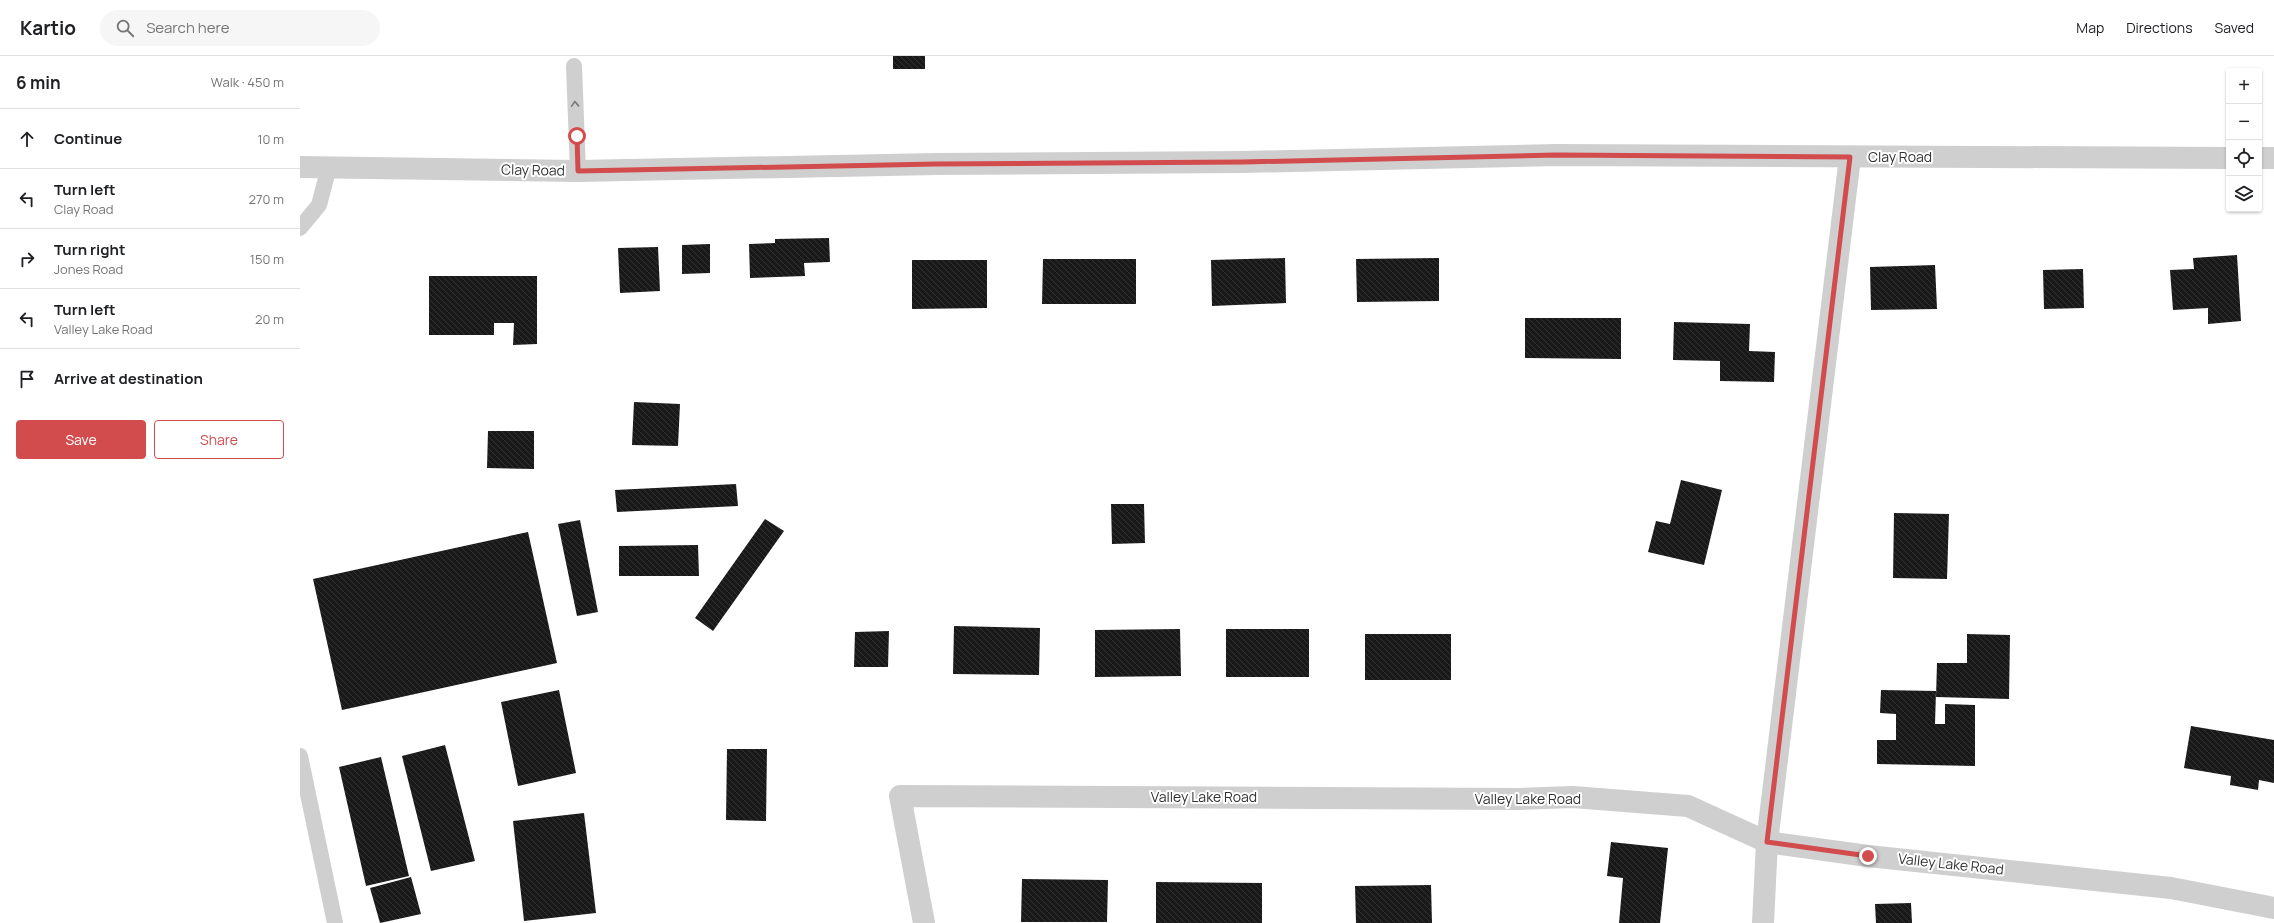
<!DOCTYPE html>
<html lang="en">
<head>
<meta charset="utf-8">
<style>
	body { margin:0; font-family:Manrope,sans-serif; background:#f6f6f6; color:#202124 }
	.controls { position:absolute; right:12px; top:12px; display:grid; overflow:hidden; border-radius:4px; box-shadow:0 1px 3px #0004 }
	.controls button { width:36px; height:36px; display:grid; place-items:center; padding:0; border:0; border-bottom:1px solid #e0e0e0; background:#fff; color:#202124; font:20px sans-serif }
	.stop { position:absolute; width:12px; height:12px; margin:-9px; border:3px solid #d24c4d; border-radius:50%; background:#fff }
	.stop.end { background:#d24c4d; border-color:#fff; box-shadow:0 1px 4px #0008 }
	.list { margin:0; padding:0; list-style:none }
	h2 { display:flex; justify-content:space-between; align-items:center; height:52px; margin:0; padding:0 16px; font-size:17px }
	h2 small { font-size:13px; font-weight:400; color:#757577 }
	.list li { display:grid; grid-template-columns:26px 1fr auto; gap:12px; align-items:center; box-sizing:border-box; height:60px; padding:0 16px; border-top:1px solid #e0e0e0 }
	.list b { display:block; font-size:15px; white-space:nowrap }
	.list p { margin:0; font-size:13px; white-space:nowrap; color:#757577 }
	.list em { font-size:13px; font-style:normal; color:#757577 }
	.actions { display:flex; gap:8px; padding:12px 16px }
	.actions a { flex:1; padding:9px 0; border:1px solid #d24c4d; border-radius:4px; text-align:center; font-size:14px; color:#d24c4d }
	.actions .main { background:#d24c4d; color:#fff }
	.icon { flex:none; width:22px; height:22px; fill:none; stroke:currentColor; stroke-width:2; stroke-linecap:round; stroke-linejoin:round }
	.map { position:relative; flex:none; width:1974px; height:867px; overflow:hidden }
	header { display:flex; align-items:center; gap:24px; box-sizing:border-box; height:56px; padding:0 20px; background:#fff; border-bottom:1px solid #e0e0e0 }
	header strong { font-size:19px }
	nav { display:flex; gap:22px; margin-inline-start:auto; font-size:14px }
	.search { width:280px; height:36px; background:#f6f6f6; display:flex; align-items:center; gap:10px; box-sizing:border-box; padding:0 14px; border-radius:22px; color:#757577; font-size:15px }
	main { display:flex }
	aside { flex:1; background:#fff }
	.map>svg:first-child { display:block }
	.building { fill:url(#building-back-hatch) }
	.lines { fill:none; stroke-linecap:round; stroke-linejoin:round }
	.service { stroke:#cfcfcf; stroke-width:16 }
	.minor { stroke:#cfcfcf; stroke-width:22 }
	.tertiary { stroke:#cfcfcf; stroke-width:22 }
	.oneway { stroke:#797979 }
	.route { stroke:#d24c4d; stroke-width:5 }
	.labels { text-anchor:middle; stroke-width:4; stroke-linejoin:round; paint-order:stroke }
	.street-label { font-size:14px; fill:#323232; stroke:#fff }
</style>
</head>
<body>
<header>
<strong>Kartio</strong>
<div class="search"><svg class="icon" aria-label="search" viewBox="0 0 24 24"><circle cx="10" cy="10" r="6"/><path d="M15 15l6 6"/></svg>Search here</div>
<nav><a>Map</a><a>Directions</a><a>Saved</a></nav>
</header>
<main>
<aside>
<h2>6 min<small>Walk · 450 m</small></h2>
<ul class="list">
<li><svg class="icon" aria-label="ahead" viewBox="0 0 24 24"><path d="M12 20V5M6 11l6-6 6 6"/></svg><div><b>Continue</b></div><em>10 m</em></li>
<li><svg class="icon" aria-label="left" viewBox="0 0 24 24"><path d="M17 20v-9H6M10 6l-5 5 5 5"/></svg><div><b>Turn left</b><p>Clay Road</p></div><em>270 m</em></li>
<li><svg class="icon" aria-label="right" viewBox="0 0 24 24"><path d="M7 20v-9h11M14 6l5 5-5 5"/></svg><div><b>Turn right</b><p>Jones Road</p></div><em>150 m</em></li>
<li><svg class="icon" aria-label="left" viewBox="0 0 24 24"><path d="M17 20v-9H6M10 6l-5 5 5 5"/></svg><div><b>Turn left</b><p>Valley Lake Road</p></div><em>20 m</em></li>
<li><svg class="icon" aria-label="arrive" viewBox="0 0 24 24"><path d="M6 21V4h12l-3 4 3 4H6"/></svg><div><b>Arrive at destination</b></div></li>
</ul>
<div class="actions"><a class="main">Save</a><a>Share</a></div>
</aside>
<div class="map">
<svg width="1974" height="867" viewBox="0 0 1974 867">
	<defs>
		<pattern id="building-back-hatch" width="6" height="6" patternUnits="userSpaceOnUse"><rect width="6" height="6" fill="#191919"/><path d="M-1 5l2 2M0 0l6 6M5-1l2 2" fill="none" stroke="#323232"/></pattern>
	</defs>
	<rect width="100%" height="100%" fill="#fff"/>
	<path class="building" d="M 593,0 L 625,0 L 625,13 L 593,13 Z
		M 529,182 L 530,206 L 504,207 L 505,220 L 450,222 L 449,188 L 475,187 L 475,183 Z
		M 410,188 L 410,217 L 382,218 L 382,189 Z
		M 358,191 L 360,235 L 320,237 L 318,192 Z
		M 1937,199 L 1941,265 L 1908,268 L 1908,252 L 1873,254 L 1870,214 L 1894,213 L 1893,202 Z
		M 985,202 L 986,247 L 912,250 L 911,204 Z
		M 1139,202 L 1139,245 L 1057,246 L 1056,203 Z
		M 743,203 L 836,203 L 836,248 L 742,248 Z
		M 612,204 L 687,204 L 687,252 L 612,253 Z
		M 1635,209 L 1637,253 L 1571,254 L 1570,211 Z
		M 1783,213 L 1784,252 L 1744,253 L 1743,214 Z
		M 129,220 L 237,220 L 237,288 L 213,289 L 214,267 L 194,267 L 194,279 L 129,279 Z
		M 1225,262 L 1321,262 L 1321,303 L 1225,302 Z
		M 1374,266 L 1450,268 L 1449,295 L 1475,296 L 1474,326 L 1420,325 L 1420,305 L 1373,304 Z
		M 334,346 L 380,348 L 378,390 L 332,389 Z
		M 188,375 L 234,375 L 234,413 L 187,412 Z
		M 1381,424 L 1422,434 L 1404,509 L 1348,496 L 1356,465 L 1370,468 Z
		M 436,428 L 438,450 L 317,456 L 315,434 Z
		M 811,448 L 844,448 L 845,487 L 812,488 Z
		M 1594,457 L 1649,458 L 1647,523 L 1593,522 Z
		M 465,463 L 484,475 L 413,575 L 395,562 Z
		M 280,464 L 298,556 L 277,560 L 258,468 Z
		M 228,476 L 257,607 L 42,654 L 13,523 Z
		M 398,489 L 399,520 L 319,520 L 319,490 Z
		M 654,570 L 740,572 L 739,619 L 653,618 Z
		M 880,573 L 881,620 L 795,621 L 795,574 Z
		M 926,573 L 1009,573 L 1009,621 L 926,621 Z
		M 589,575 L 588,611 L 554,611 L 555,576 Z
		M 1065,578 L 1151,578 L 1151,624 L 1065,624 Z
		M 1667,578 L 1710,579 L 1709,643 L 1636,641 L 1637,607 L 1667,607 Z
		M 259,634 L 276,717 L 218,730 L 201,646 Z
		M 1581,634 L 1636,635 L 1635,668 L 1645,668 L 1645,648 L 1675,649 L 1675,710 L 1577,708 L 1577,684 L 1596,684 L 1596,658 L 1580,657 Z
		M 1891,670 L 1974,684 L 1974,727 L 1959,724 L 1958,734 L 1930,729 L 1931,720 L 1884,712 Z
		M 145,689 L 175,805 L 131,815 L 102,700 Z
		M 427,693 L 467,693 L 466,765 L 426,764 Z
		M 81,701 L 109,820 L 66,830 L 39,711 Z
		M 284,757 L 296,857 L 224,865 L 213,765 Z
		M 1311,786 L 1368,792 L 1360,867 L 1319,867 L 1323,822 L 1307,820 Z
		M 111,821 L 121,858 L 80,867 L 70,832 Z
		M 722,823 L 808,824 L 807,866 L 721,866 Z
		M 856,826 L 962,827 L 962,867 L 856,867 Z
		M 1131,829 L 1132,867 L 1056,867 L 1055,830 Z
		M 1611,847 L 1612,867 L 1576,867 L 1575,848 Z"/>
	<g class="lines">
		<path class="service" d="M 274,10 L 278,115
			M 0,172 L 19,149 L 29,111
			M 0,700 L 35,867"/>
		<path class="minor" d="M 624,867 L 600,740 L 1217,743 L 1273,741 L 1388,750 L 1467,786 L 1568,800 L 1871,832 L 1974,852
			M 1463,867 L 1467,786 L 1550,101"/>
		<path class="tertiary" d="M 1959,102 L 1974,102
			M 0,111 L 278,115 L 636,108 L 943,106 L 1256,99 L 1929,102"/>
	</g>
	<defs><path id="oneway-chevron" d="M-2-3.5L2.5 0L-2 3.5" fill="none" stroke-width="1.6" stroke-linecap="round" stroke-linejoin="round"/></defs>
	<use class="oneway" href="#oneway-chevron" transform="translate(275 48) rotate(-92)"/>
	<g class="lines">
		<path class="route" d="M 277,80 L 278,115 L 636,108 L 943,106 L 1256,99 L 1550,101 L 1467,786 L 1568,800"/>
	</g>
	<g class="labels">
		<g class="street-label">
			<text x="1600" y="106">Clay Road</text>
			<text transform="translate(233 114) rotate(1)" y="5">Clay Road</text>
			<text x="904" y="746">Valley Lake Road</text>
			<text x="1228" y="748">Valley Lake Road</text>
			<text transform="translate(1651 808) rotate(6)" y="5">Valley Lake Road</text>
		</g>
	</g>
</svg>
<div class="controls">
<button>+</button>
<button>−</button>
<button><svg class="icon" aria-label="locate" viewBox="0 0 24 24"><circle cx="12" cy="12" r="6"/><path d="M12 2v4M12 18v4M2 12h4M18 12h4"/></svg></button>
<button><svg class="icon" aria-label="layers" viewBox="0 0 24 24"><path d="M12 4l9 5-9 5-9-5zM3 14l9 5 9-5"/></svg></button>
</div>
<div class="stop" style="left:277px;top:80px"></div>
<div class="stop end" style="left:1568px;top:800px"></div>
</div>
</main>
</body>
</html>
